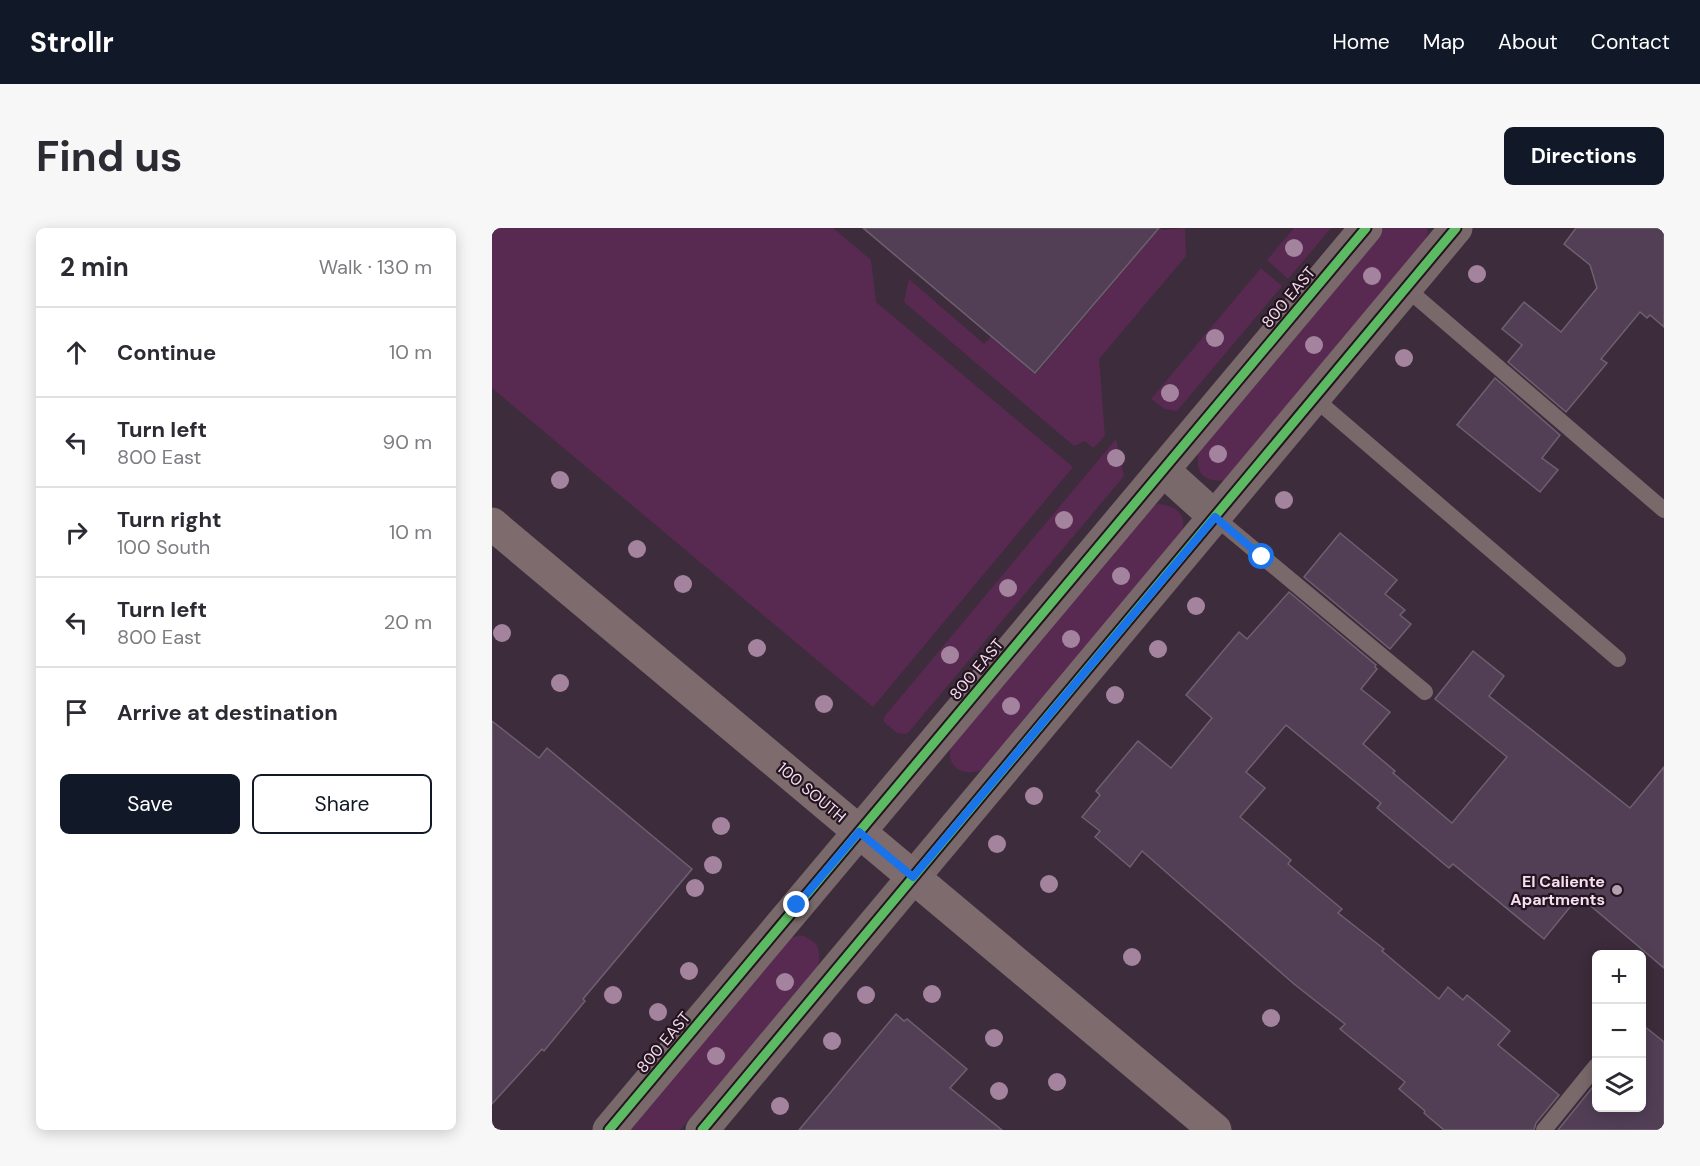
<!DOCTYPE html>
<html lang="en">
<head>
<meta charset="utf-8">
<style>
	body { margin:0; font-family:"DM Sans",sans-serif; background:#f7f7f7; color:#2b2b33 }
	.controls { position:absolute; right:18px; bottom:18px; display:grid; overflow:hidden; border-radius:9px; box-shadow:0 3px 15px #0003 }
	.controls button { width:54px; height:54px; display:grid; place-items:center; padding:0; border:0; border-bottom:2px solid #e1e1e2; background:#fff; color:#2b2b33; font:30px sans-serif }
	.stop { position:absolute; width:18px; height:18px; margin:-14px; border:4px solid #1a73e8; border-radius:50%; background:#fff }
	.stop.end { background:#1a73e8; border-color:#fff; box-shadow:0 2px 6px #0008 }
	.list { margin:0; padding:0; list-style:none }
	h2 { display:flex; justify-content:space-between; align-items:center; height:78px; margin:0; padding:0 24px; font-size:26px }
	h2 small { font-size:20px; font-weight:400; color:#7c7c81 }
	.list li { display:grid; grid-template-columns:39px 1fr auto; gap:18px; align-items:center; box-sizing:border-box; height:90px; padding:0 24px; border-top:2px solid #e1e1e2 }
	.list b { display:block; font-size:22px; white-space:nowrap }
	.list p { margin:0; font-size:20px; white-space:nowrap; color:#7c7c81 }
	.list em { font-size:20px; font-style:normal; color:#7c7c81 }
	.actions { display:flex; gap:12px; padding:18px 24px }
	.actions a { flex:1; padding:14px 0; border:2px solid #111827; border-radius:9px; text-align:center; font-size:21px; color:#111827 }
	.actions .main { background:#111827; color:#fff }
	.icon { flex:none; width:33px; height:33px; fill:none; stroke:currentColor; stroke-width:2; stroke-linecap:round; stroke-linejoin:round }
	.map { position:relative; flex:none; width:1172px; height:902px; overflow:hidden; border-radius:9px }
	header { display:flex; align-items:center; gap:36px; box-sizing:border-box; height:84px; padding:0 30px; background:#111827; color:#fff }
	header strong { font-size:28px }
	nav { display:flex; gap:33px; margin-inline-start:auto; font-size:21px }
	.intro { display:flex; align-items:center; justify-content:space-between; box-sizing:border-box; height:144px; padding:0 36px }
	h1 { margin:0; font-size:42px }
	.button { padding:15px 27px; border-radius:9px; background:#111827; color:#fff; font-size:21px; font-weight:700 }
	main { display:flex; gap:36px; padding:0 36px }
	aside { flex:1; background:#fff; border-radius:9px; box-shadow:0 3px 15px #0003 }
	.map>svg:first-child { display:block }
	.green { fill:#582a51 }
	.building { fill:#523f56; stroke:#6d606f; stroke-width:1.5 }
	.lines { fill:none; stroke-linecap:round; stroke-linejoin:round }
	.service { stroke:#7a696b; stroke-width:16 }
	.minor { stroke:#7a696b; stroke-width:33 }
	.secondary { stroke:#7e6b6d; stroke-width:33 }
	.cycleway-casing { stroke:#231420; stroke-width:13 }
	.cycleway { stroke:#5cba63; stroke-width:9 }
	.tree { fill:#a4839e }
	.route { stroke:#1a73e8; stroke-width:8 }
	.poi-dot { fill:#b4a0b0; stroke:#231420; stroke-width:2 }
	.labels { text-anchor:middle; stroke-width:4.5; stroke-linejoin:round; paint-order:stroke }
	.street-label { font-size:16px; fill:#f4deef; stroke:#231420 }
	.poi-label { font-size:16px; font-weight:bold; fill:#f4deef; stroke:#231420; text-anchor:end }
</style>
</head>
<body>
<header>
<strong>Strollr</strong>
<nav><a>Home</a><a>Map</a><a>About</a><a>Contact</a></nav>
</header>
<div class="intro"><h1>Find us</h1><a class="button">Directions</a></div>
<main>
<aside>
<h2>2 min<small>Walk · 130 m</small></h2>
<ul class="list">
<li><svg class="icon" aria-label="ahead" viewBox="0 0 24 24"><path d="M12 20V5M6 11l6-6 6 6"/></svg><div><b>Continue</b></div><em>10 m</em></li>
<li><svg class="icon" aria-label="left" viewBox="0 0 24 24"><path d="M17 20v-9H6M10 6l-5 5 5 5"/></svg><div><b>Turn left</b><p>800 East</p></div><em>90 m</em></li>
<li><svg class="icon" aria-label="right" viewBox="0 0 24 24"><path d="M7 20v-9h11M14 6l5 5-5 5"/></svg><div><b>Turn right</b><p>100 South</p></div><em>10 m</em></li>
<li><svg class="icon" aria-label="left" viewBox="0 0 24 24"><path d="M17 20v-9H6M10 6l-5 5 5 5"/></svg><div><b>Turn left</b><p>800 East</p></div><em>20 m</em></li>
<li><svg class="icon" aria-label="arrive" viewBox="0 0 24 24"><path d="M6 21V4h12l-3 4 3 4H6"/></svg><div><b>Arrive at destination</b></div></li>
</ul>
<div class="actions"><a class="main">Save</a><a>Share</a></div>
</aside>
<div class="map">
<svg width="1172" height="902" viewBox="0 0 1172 902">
	<rect width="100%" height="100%" fill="#3d2c3b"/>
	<path class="green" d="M 0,0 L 341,0 L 379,32 L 384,74 L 581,239 L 381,479 L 0,160 Z
		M 668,0 L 671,2 L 693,0 L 694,28 L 607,131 L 613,208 L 601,220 L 593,213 L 582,218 L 412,74 L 417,51 L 492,116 L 499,109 L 544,146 Z
		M 802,0 L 839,0 L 796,51 L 775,32 Z
		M 892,0 L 935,0 L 936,5 L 932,14 L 733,252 C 710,256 701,241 708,220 Z
		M 769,40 L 790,58 L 685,183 L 673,181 L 659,171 Z
		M 624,211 L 632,248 L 415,506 L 405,505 L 392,494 L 392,489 Z
		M 666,276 C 684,277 697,288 689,307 L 491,541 C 473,551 451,538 460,518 L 657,281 Z
		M 308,707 C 325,713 330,719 326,738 L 188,902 L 136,902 L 299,710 Z"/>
	<path class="building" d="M 371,0 L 667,0 L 543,145 Z
		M 1084,0 L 1172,0 L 1172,99 L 1158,87 L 1155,90 L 1148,84 L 1109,131 L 1115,135 L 1074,184 L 1016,134 L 1030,117 L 1010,101 L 1032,74 L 1069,104 L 1105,60 L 1098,37 L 1072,16 Z
		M 1003,150 L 1068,207 L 1050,230 L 1066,242 L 1048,264 L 965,197 Z
		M 848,305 L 905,352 L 893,366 L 913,382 L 908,387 L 919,396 L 898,421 L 812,349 Z
		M 797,364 L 884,437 L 883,439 L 885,441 L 869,461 L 898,484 L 871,516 L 903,543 L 901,545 L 960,595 L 1015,529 L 943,471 L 981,423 L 1012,448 L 997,468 L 1138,580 L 1172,539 L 1172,740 L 1087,668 L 1052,711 L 961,636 L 957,640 L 885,580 L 889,575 L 794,497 L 754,544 L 773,560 L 748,589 L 799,632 L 796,636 L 850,681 L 846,685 L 892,721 L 890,723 L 947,771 L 956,759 L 971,772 L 975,767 L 1018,803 L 1006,817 L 1067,867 L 1044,895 L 1042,902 L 952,902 L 932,885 L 933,883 L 907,861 L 913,854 L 848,801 L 853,796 L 802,756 L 650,623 L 638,639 L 603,609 L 608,603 L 590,589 L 608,567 L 604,563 L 646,513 L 679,540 L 720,490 L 694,467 L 747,404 L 755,411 Z
		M 0,493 L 47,530 L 55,520 L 200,641 L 91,771 L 93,773 L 52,823 L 50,821 L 0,876 Z
		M 404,786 L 412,793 L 415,791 L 475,841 L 458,860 L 510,902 L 307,902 Z
		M 1152,798 L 1172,814 L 1172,902 L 1066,902 L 1104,855 L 1104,879 L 1149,879 L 1149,801 Z"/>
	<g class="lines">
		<path class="service" d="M 914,60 L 1172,282
			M 822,170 L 1126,431
			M 723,289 L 933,464
			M 1052,902 L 1104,838"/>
		<path class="minor" d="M 671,242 L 723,289
			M 117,902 L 874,0
			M 210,902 L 964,0"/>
		<path class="secondary" d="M 0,296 L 723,902"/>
		<defs>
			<path id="cycleway" d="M 117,902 L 874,0
				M 210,902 L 964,0"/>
		</defs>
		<use href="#cycleway" class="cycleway-casing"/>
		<use href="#cycleway" class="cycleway"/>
	</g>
	<g class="tree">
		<circle cx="802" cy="20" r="9"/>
		<circle cx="985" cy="46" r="9"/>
		<circle cx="880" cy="48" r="9"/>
		<circle cx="723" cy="110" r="9"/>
		<circle cx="822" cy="117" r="9"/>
		<circle cx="912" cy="130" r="9"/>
		<circle cx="678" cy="165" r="9"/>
		<circle cx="726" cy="226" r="9"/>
		<circle cx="624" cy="230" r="9"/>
		<circle cx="68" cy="252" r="9"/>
		<circle cx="792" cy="272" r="9"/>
		<circle cx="572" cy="292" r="9"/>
		<circle cx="145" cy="321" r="9"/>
		<circle cx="629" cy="348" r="9"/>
		<circle cx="191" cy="356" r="9"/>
		<circle cx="516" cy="360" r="9"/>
		<circle cx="704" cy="378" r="9"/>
		<circle cx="10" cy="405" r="9"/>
		<circle cx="579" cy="411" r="9"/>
		<circle cx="265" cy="420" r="9"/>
		<circle cx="666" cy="421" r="9"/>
		<circle cx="458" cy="427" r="9"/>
		<circle cx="68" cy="455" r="9"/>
		<circle cx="623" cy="467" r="9"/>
		<circle cx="332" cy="476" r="9"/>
		<circle cx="519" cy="478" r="9"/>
		<circle cx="542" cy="568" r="9"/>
		<circle cx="229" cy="598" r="9"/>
		<circle cx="505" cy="616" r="9"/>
		<circle cx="221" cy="637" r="9"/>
		<circle cx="557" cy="656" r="9"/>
		<circle cx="203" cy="660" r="9"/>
		<circle cx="640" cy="729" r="9"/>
		<circle cx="197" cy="743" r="9"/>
		<circle cx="293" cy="754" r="9"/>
		<circle cx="440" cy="766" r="9"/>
		<circle cx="121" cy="767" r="9"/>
		<circle cx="374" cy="767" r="9"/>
		<circle cx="166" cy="784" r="9"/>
		<circle cx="779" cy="790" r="9"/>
		<circle cx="502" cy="810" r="9"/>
		<circle cx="340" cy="813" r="9"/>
		<circle cx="224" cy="828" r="9"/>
		<circle cx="565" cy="854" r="9"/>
		<circle cx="507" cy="863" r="9"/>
		<circle cx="288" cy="878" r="9"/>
	</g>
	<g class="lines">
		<path class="route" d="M 305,677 L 367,604 L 421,649 L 723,289 L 770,329"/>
	</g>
	<circle class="poi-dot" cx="1125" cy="662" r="6"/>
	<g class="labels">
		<g class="street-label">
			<text transform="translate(796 69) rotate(-50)" y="6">800 EAST</text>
			<text transform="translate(484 441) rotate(-50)" y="6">800 EAST</text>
			<text transform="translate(320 564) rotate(40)" y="6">100 SOUTH</text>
			<text transform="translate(171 814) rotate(-50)" y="6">800 EAST</text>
		</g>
		<g class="poi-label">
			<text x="1113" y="659">El Caliente<tspan x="1113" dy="18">Apartments</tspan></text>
		</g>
	</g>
</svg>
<div class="controls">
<button>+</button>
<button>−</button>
<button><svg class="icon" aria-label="layers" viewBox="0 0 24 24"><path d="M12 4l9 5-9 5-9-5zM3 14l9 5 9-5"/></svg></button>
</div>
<div class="stop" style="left:770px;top:329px"></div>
<div class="stop end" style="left:305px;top:677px"></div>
</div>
</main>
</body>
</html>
